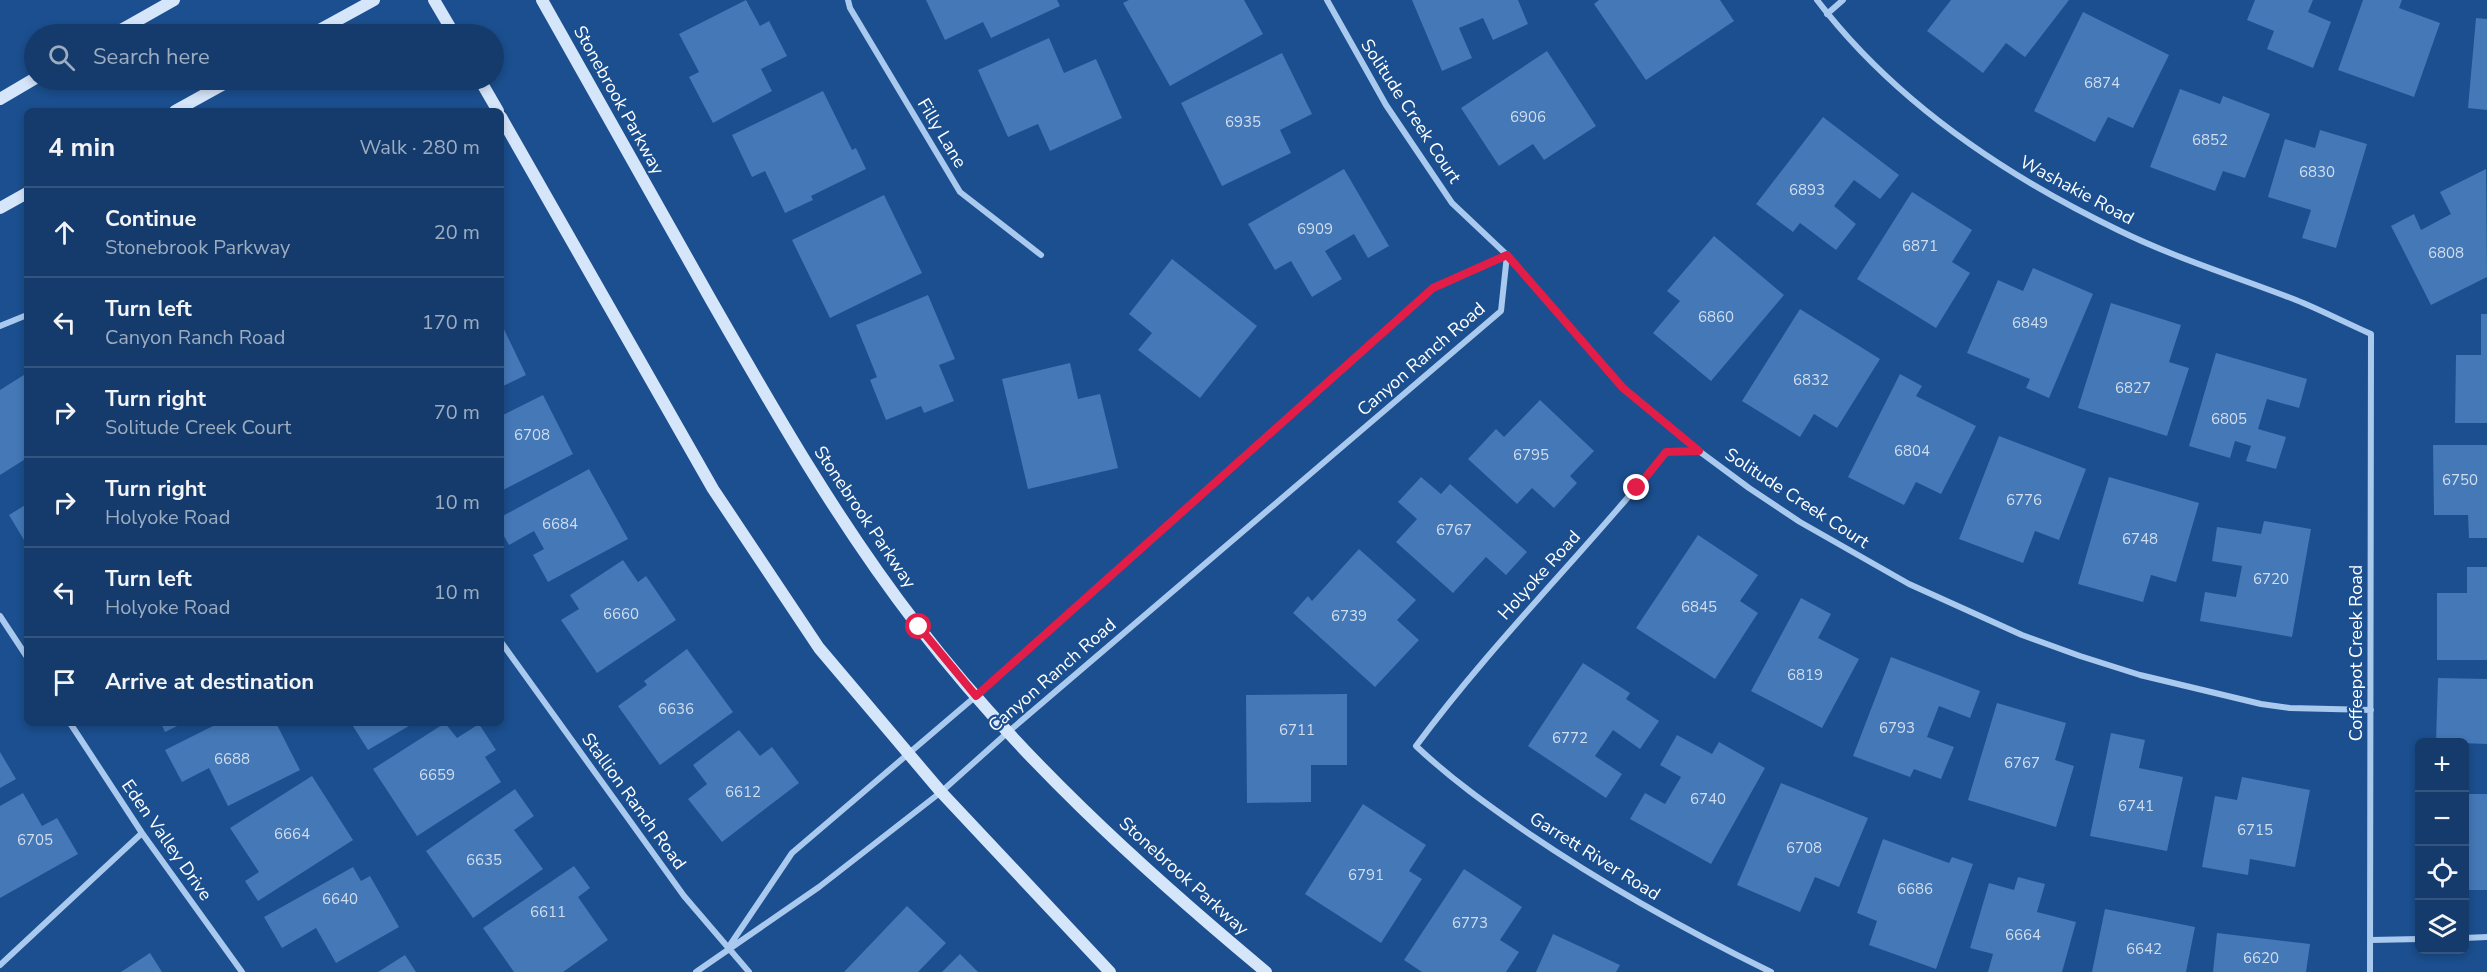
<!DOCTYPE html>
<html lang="en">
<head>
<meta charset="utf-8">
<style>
	body { margin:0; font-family:"Nunito Sans",sans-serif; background:#214673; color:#f1f3f6 }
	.controls { position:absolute; right:18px; bottom:18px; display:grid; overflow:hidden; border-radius:9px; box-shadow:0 3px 9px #0003 }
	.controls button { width:54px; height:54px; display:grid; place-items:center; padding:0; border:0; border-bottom:2px solid #33557e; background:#143b6b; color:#f1f3f6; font:30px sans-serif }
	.stop { position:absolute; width:18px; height:18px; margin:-14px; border:4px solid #e11d48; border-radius:50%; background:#fff }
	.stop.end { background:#e11d48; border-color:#fff; box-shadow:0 2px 6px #0008 }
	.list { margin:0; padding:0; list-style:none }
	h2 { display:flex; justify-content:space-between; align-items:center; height:78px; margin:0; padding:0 24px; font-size:26px }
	h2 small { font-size:20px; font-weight:400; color:#9dadc1 }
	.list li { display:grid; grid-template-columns:39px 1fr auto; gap:18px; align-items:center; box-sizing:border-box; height:90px; padding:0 24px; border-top:2px solid #33557e }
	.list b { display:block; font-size:22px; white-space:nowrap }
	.list p { margin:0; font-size:20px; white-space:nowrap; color:#9dadc1 }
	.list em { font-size:20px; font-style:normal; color:#9dadc1 }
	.icon { flex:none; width:33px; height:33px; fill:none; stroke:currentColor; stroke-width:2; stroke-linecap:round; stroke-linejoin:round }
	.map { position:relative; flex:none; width:2487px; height:972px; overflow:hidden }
	.search { position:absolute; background:#143b6b; box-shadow:0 3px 9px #0003; left:24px; top:24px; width:480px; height:66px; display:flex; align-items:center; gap:15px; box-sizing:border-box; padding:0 21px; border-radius:33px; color:#9dadc1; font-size:22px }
	.panel { position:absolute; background:#143b6b; box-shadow:0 3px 9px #0003; left:24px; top:108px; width:480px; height:618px; border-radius:9px }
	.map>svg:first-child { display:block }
	.building { fill:#4478b7 }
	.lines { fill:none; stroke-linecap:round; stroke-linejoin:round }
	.minor { stroke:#a9c9ee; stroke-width:6 }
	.secondary { stroke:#d6e6fa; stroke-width:12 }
	.route { stroke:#e11d48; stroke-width:8 }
	.labels { text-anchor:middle; stroke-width:4.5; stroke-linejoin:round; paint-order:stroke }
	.number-label { font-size:15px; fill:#d0dded }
	.street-label { font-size:18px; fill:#fff; stroke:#1b4f8f }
</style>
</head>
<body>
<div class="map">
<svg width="2487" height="972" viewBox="0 0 2487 972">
	<rect width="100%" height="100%" fill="#1b4f8f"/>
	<path class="building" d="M 746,0 L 760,26 L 769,21 L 787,56 L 761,69 L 772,91 L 713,123 L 689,77 L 699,72 L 679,34 Z
		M 926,0 L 1057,0 L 1060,6 L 991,38 L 983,22 L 945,40 Z
		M 1129,0 L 1244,0 L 1263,34 L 1170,86 L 1123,3 Z
		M 1412,0 L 1518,0 L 1528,24 L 1493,40 L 1483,18 L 1459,28 L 1472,58 L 1442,71 Z
		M 1599,0 L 1720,0 L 1734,21 L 1646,80 L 1594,4 Z
		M 1951,0 L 2069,0 L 2025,57 L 2006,43 L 1983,73 L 1927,31 Z
		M 2255,0 L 2313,0 L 2308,12 L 2331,22 L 2313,68 L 2267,49 L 2274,31 L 2247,20 Z
		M 2363,0 L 2402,0 L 2399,8 L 2440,23 L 2414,97 L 2338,70 Z
		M 2083,12 L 2169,55 L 2133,128 L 2108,117 L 2095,142 L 2034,111 Z
		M 2476,18 L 2487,19 L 2487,110 L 2468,108 Z
		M 1049,38 L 1064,73 L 1096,59 L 1122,118 L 1050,151 L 1038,124 L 1008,137 L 978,70 Z
		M 1547,51 L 1596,126 L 1544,160 L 1533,144 L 1499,166 L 1461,108 Z
		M 1282,53 L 1312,114 L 1280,130 L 1291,153 L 1222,186 L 1181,103 Z
		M 2180,89 L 2220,104 L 2223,96 L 2270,114 L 2245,178 L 2223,171 L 2215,191 L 2150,167 Z
		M 823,91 L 852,150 L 856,148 L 866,169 L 811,196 L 813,200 L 785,213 L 765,171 L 752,177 L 732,135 Z
		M 1823,117 L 1899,175 L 1880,199 L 1854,180 L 1834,206 L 1856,224 L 1836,250 L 1800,223 L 1793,232 L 1756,204 Z
		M 2320,130 L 2367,144 L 2336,248 L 2302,238 L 2311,210 L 2268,197 L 2285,139 L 2315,148 Z
		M 1344,169 L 1389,246 L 1368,258 L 1354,234 L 1325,251 L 1342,279 L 1312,297 L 1291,261 L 1275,270 L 1248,224 Z
		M 2486,169 L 2487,277 L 2431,305 L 2391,226 L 2414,214 L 2421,230 L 2451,214 L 2440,192 Z
		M 1912,192 L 1972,230 L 1952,262 L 1970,273 L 1936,328 L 1857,279 Z
		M 884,195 L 922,273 L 830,318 L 792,240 Z
		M 1714,236 L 1784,295 L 1711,381 L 1653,333 L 1680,301 L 1667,291 Z
		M 1172,259 L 1257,326 L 1200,398 L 1138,350 L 1152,333 L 1129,314 Z
		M 2033,268 L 2093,294 L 2049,398 L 2026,388 L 2030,379 L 1967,353 L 1998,280 L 2023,291 Z
		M 928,295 L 955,359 L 939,365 L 954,401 L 924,413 L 921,406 L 886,420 L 870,380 L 877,377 L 856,325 Z
		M 2111,303 L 2181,325 L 2169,362 L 2189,368 L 2167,436 L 2078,408 Z
		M 1800,309 L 1880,359 L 1837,428 L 1814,414 L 1800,437 L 1742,401 Z
		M 2481,314 L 2487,314 L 2487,423 L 2455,423 L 2456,355 L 2481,355 Z
		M 501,323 L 526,375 L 501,387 Z
		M 2216,353 L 2307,379 L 2299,408 L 2267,399 L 2258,429 L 2286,437 L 2276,469 L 2246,461 L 2251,446 L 2235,441 L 2230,458 L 2189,446 Z
		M 1070,363 L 1078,399 L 1100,394 L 1118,468 L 1028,489 L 1002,379 Z
		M 27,373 L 27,458 L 0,475 L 0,390 Z
		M 1900,374 L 1922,386 L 1916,396 L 1976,426 L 1941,494 L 1916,482 L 1904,505 L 1848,477 Z
		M 543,395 L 573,454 L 501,491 L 501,416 Z
		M 1540,400 L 1594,451 L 1570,476 L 1577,483 L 1554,508 L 1532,488 L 1517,504 L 1468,459 L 1496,429 L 1504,437 Z
		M 1999,436 L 2086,469 L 2059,540 L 2035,531 L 2023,563 L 1959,539 Z
		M 2433,445 L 2487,445 L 2487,538 L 2469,538 L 2468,515 L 2434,515 Z
		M 589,469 L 628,539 L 548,582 L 533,555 L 544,549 L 534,531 L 509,545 L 501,531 L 501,517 Z
		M 1421,477 L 1441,494 L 1450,484 L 1527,552 L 1506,575 L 1486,557 L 1453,593 L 1396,542 L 1417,519 L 1398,502 Z
		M 2109,477 L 2199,503 L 2176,582 L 2151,575 L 2143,602 L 2078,584 Z
		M 27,504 L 27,545 L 9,515 Z
		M 2264,521 L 2311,529 L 2292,637 L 2200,621 L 2205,592 L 2236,597 L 2242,566 L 2212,561 L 2217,527 L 2261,534 Z
		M 1698,535 L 1758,575 L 1740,601 L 1758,613 L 1715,679 L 1636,628 Z
		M 1359,549 L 1416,600 L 1397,620 L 1419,640 L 1375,687 L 1293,613 L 1308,596 L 1312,601 Z
		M 623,560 L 638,582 L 646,576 L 676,620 L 597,673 L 561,620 L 579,609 L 570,595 Z
		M 2467,567 L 2487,567 L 2487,660 L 2437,660 L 2437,593 L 2467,593 Z
		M 1801,598 L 1831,614 L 1818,638 L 1859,659 L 1822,728 L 1751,691 Z
		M 687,649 L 733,712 L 660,765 L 618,706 L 647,685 L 644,681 Z
		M 1891,657 L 1980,691 L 1970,718 L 1939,706 L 1927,737 L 1954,747 L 1941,779 L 1914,769 L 1910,777 L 1853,756 Z
		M 1583,663 L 1630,693 L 1626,699 L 1659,721 L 1640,749 L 1613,730 L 1595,756 L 1622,774 L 1606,798 L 1528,746 Z
		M 2438,678 L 2487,679 L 2487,744 L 2436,742 Z
		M 1347,694 L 1347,765 L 1311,765 L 1311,802 L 1247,803 L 1246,695 Z
		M 1997,703 L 2066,723 L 2055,760 L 2074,766 L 2056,827 L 1968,800 Z
		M 161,723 L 183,723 L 165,732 Z
		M 219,723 L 276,723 L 300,770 L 228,806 L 209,768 L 182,782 L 165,750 Z
		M 351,723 L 414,723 L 368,750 Z
		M 445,723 L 457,738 L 479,724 L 496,750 L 485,757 L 501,782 L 417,836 L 373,769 Z
		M 739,730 L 760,756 L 772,747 L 799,783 L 722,842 L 688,799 L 707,784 L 693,765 Z
		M 2111,733 L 2145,740 L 2139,768 L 2183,777 L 2167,851 L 2090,836 Z
		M 1677,735 L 1712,754 L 1719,742 L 1765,768 L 1711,864 L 1630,819 L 1645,793 L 1665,804 L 1681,777 L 1660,765 Z
		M 0,752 L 16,779 L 0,788 Z
		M 312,776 L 353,840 L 258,901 L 245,881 L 259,872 L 230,828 Z
		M 2242,777 L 2310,790 L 2295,867 L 2250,859 L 2248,875 L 2202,867 L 2215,796 L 2237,800 Z
		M 1781,783 L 1868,818 L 1839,887 L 1815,877 L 1800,912 L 1737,885 Z
		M 515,789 L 534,816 L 514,830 L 543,869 L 473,918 L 426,851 Z
		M 23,793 L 42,826 L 57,818 L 78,854 L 0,898 L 0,806 Z
		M 2469,794 L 2487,794 L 2487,890 L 2464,890 L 2464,820 L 2469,820 Z
		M 1363,804 L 1426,845 L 1409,871 L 1422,879 L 1381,943 L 1305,894 Z
		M 1883,839 L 1949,863 L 1952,857 L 1973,864 L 1936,969 L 1869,945 L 1877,921 L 1857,913 Z
		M 574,866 L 590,888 L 578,897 L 608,940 L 563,972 L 514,972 L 483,928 Z
		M 353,867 L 361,881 L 370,876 L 399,927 L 336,963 L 316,928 L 282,948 L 264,917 Z
		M 1464,869 L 1522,907 L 1500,940 L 1519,952 L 1506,972 L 1422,972 L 1404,960 Z
		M 2018,877 L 2045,884 L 2037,912 L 2076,922 L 2062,972 L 1988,972 L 1993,954 L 1970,948 L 1989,883 L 2014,890 Z
		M 907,906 L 946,943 L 918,972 L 844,972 Z
		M 2105,909 L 2195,927 L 2186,972 L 2092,972 Z
		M 2217,933 L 2310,944 L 2306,972 L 2213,972 Z
		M 1553,934 L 1620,965 L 1616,972 L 1536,972 Z
		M 150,953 L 162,972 L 121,972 Z
		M 960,954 L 978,972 L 942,972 Z
		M 405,955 L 416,972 L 378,972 Z"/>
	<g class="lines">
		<path class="minor" d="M 848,0 L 850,8 L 960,192 L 1041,255
			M 1327,0 L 1386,105 L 1452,203 L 1507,255 L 1623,388 L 1699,451 L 1749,488 L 1800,522 L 1909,584 L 2022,635 L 2080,656 L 2140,675 L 2261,704 L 2290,708 L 2371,710
			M 1817,0 C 1894,101 2004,175 2118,230 C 2175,258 2237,277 2296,300 C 2321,310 2346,323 2371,334 L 2370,972
			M 1827,14 L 1843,0
			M 0,326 L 27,315
			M 1699,451 L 1666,452 C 1585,552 1493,642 1416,746 C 1451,779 1489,806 1528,833 C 1606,886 1687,931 1771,972
			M 0,616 L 27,657
			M 501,642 L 684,896 L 749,972
			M 70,723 L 142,833 L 242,972
			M 2464,938 L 2487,937
			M 2371,940 L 2420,939
			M 730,945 L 792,853 L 976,696 L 1433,288 L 1507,255
			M 0,965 L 142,833
			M 696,972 L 819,887 L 941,792 L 1007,733 L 1501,311 L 1507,255"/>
		<path class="secondary" d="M 434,0 L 454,34
			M 542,0 C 598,100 654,200 711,300 C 775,412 839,524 918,626 C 1017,755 1141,868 1266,972
			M 114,34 L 174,0
			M 312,34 L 374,0
			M 480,80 L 498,111
			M 0,99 L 34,79
			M 175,111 L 231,80
			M 501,117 L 713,489 L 819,648 L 941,792 L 1110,972
			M 0,208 L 27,193"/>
	</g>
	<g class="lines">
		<path class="route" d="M 919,627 L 976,696 L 1433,288 L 1507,255 L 1623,388 L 1699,451 L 1666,452 L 1637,488"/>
	</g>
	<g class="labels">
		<g class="number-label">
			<text x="2102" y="88">6874</text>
			<text x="1528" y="122">6906</text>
			<text x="1243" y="127">6935</text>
			<text x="2210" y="145">6852</text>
			<text x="2317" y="177">6830</text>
			<text x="1807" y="195">6893</text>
			<text x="1315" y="234">6909</text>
			<text x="1920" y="251">6871</text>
			<text x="2446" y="258">6808</text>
			<text x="1716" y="322">6860</text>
			<text x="2030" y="328">6849</text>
			<text x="1811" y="385">6832</text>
			<text x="2133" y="393">6827</text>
			<text x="2229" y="424">6805</text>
			<text x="532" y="440">6708</text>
			<text x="1912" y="456">6804</text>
			<text x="1531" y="460">6795</text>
			<text x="2460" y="485">6750</text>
			<text x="2024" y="505">6776</text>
			<text x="560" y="529">6684</text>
			<text x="1454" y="535">6767</text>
			<text x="2140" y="544">6748</text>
			<text x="2271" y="584">6720</text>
			<text x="1699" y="612">6845</text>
			<text x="621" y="619">6660</text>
			<text x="1349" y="621">6739</text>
			<text x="1805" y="680">6819</text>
			<text x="676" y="714">6636</text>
			<text x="1897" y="733">6793</text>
			<text x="1297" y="735">6711</text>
			<text x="1570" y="743">6772</text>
			<text x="232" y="764">6688</text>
			<text x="2022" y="768">6767</text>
			<text x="437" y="780">6659</text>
			<text x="743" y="797">6612</text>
			<text x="1708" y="804">6740</text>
			<text x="2136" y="811">6741</text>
			<text x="2255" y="835">6715</text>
			<text x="292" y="839">6664</text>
			<text x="35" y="845">6705</text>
			<text x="1804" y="853">6708</text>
			<text x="484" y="865">6635</text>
			<text x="1366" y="880">6791</text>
			<text x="1915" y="894">6686</text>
			<text x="340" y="904">6640</text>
			<text x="548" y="917">6611</text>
			<text x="1470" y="928">6773</text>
			<text x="2023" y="940">6664</text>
			<text x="2144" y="954">6642</text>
			<text x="2261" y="963">6620</text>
		</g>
		<g class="street-label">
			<text transform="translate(619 100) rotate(61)" y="6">Stonebrook Parkway</text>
			<text transform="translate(1411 111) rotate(57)" y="6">Solitude Creek Court</text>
			<text transform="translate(942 133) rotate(59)" y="6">Filly Lane</text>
			<text transform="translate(2077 190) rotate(28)" y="6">Washakie Road</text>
			<text transform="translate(1421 359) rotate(-41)" y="6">Canyon Ranch Road</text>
			<text transform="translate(1797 498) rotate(33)" y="6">Solitude Creek Court</text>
			<text transform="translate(865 517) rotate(56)" y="6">Stonebrook Parkway</text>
			<text transform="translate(1539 575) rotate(-48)" y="6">Holyoke Road</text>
			<text transform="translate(2356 653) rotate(-90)" y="6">Coffeepot Creek Road</text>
			<text transform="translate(1052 675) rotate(-41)" y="6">Canyon Ranch Road</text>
			<text transform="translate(634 801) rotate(54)" y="6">Stallion Ranch Road</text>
			<text transform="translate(167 840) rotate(55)" y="6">Eden Valley Drive</text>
			<text transform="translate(1595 856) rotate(32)" y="6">Garrett River Road</text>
			<text transform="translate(1184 876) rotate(42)" y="6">Stonebrook Parkway</text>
		</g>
	</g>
</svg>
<div class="controls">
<button>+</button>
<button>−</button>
<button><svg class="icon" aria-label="locate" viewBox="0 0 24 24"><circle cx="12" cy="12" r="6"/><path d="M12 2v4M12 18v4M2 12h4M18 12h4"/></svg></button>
<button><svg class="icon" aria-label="layers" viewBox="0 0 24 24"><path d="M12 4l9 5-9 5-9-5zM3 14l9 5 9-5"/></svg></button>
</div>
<div class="stop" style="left:919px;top:627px"></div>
<div class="stop end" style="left:1637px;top:488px"></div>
<div class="search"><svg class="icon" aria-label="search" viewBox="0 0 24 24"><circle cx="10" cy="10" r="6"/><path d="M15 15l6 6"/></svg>Search here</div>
<section class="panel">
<h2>4 min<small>Walk · 280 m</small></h2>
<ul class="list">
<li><svg class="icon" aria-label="ahead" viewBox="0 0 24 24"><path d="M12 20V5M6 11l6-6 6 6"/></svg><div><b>Continue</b><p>Stonebrook Parkway</p></div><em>20 m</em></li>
<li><svg class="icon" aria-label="left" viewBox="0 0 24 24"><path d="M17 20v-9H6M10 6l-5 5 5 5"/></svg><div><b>Turn left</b><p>Canyon Ranch Road</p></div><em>170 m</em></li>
<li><svg class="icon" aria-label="right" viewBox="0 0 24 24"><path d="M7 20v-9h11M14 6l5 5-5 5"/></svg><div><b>Turn right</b><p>Solitude Creek Court</p></div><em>70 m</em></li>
<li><svg class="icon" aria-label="right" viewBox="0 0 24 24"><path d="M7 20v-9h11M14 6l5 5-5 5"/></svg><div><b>Turn right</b><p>Holyoke Road</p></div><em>10 m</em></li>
<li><svg class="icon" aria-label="left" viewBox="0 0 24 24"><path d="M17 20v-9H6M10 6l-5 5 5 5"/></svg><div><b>Turn left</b><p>Holyoke Road</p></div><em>10 m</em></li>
<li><svg class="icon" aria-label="arrive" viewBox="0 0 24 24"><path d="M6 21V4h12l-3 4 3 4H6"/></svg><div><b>Arrive at destination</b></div></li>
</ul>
</section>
</div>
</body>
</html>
